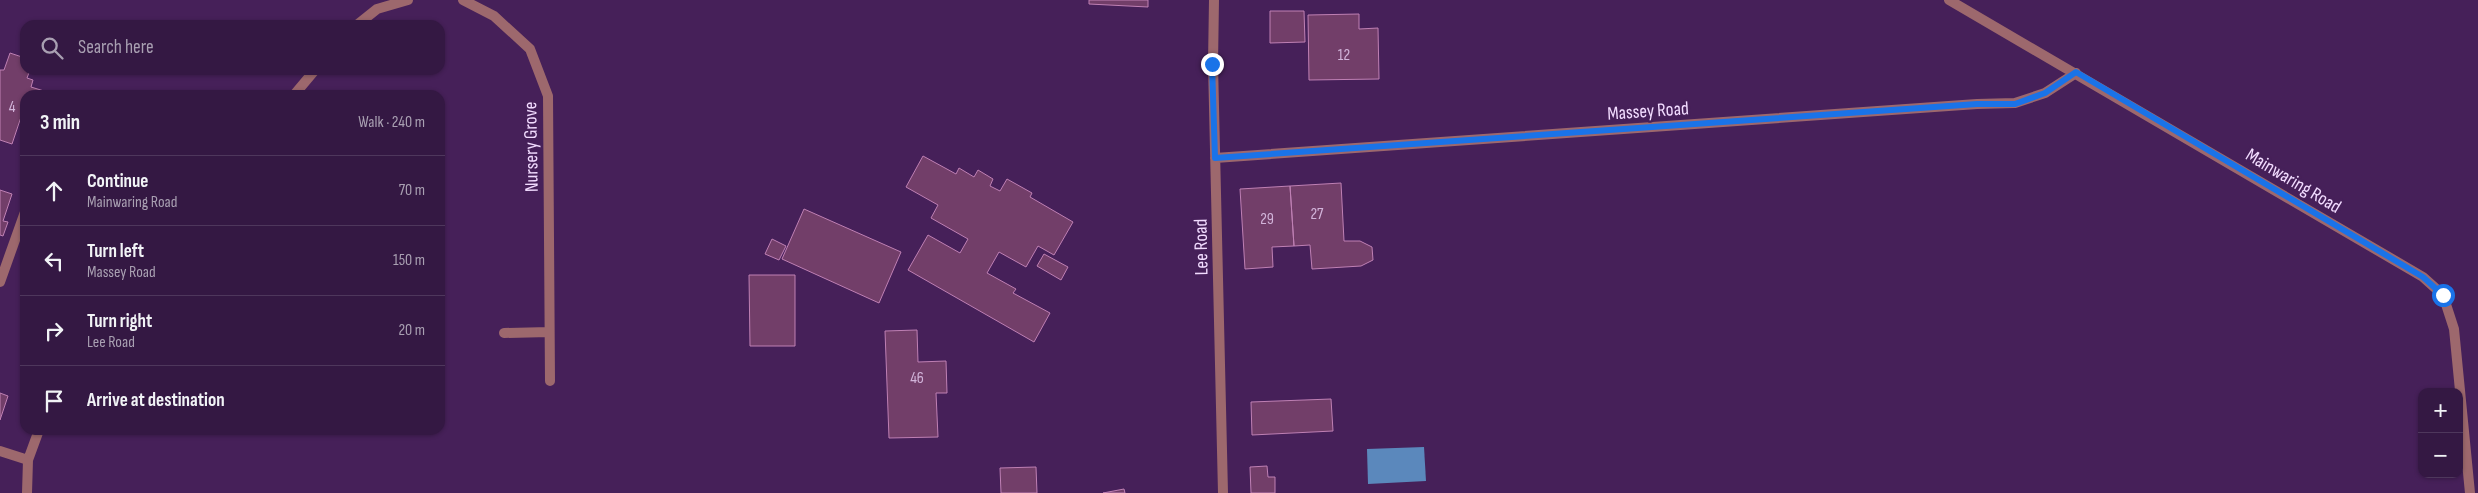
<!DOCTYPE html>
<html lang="en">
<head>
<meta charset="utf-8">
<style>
	body { margin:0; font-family:"Sofia Sans Condensed",sans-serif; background:#3c214a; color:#f1f3f6 }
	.controls { position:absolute; right:15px; bottom:15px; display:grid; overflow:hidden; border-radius:10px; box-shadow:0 1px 4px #0004 }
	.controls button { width:45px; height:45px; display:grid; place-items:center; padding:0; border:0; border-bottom:1px solid #4e375c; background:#341843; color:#f1f3f6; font:25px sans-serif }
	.stop { position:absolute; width:15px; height:15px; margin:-11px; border:4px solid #1a73e8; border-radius:50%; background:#fff }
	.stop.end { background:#1a73e8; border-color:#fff; box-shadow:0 1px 5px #0008 }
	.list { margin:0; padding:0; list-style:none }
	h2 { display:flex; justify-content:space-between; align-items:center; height:65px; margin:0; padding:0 20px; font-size:21px }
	h2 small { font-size:16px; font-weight:400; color:#a9a0b2 }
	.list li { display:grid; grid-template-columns:32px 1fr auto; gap:15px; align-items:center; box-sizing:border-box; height:70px; padding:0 20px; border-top:1px solid #4e375c }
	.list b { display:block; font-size:19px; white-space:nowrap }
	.list p { margin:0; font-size:16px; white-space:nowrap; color:#a9a0b2 }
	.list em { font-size:16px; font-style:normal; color:#a9a0b2 }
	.icon { flex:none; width:28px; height:28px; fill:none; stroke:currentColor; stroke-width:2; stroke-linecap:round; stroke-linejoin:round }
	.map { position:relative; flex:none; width:2478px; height:493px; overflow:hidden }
	.search { position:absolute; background:#341843; box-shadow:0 1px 4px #0004; left:20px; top:20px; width:425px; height:55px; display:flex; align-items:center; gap:12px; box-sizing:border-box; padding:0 18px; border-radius:15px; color:#a9a0b2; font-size:19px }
	.panel { position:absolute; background:#341843; box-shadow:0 1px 4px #0004; left:20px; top:90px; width:425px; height:345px; border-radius:15px }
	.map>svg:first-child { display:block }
	.water { fill:#5b88bc }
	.building { fill:#723e69; stroke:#bf80b4 }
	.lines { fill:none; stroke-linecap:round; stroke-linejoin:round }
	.street { stroke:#9d686d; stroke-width:10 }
	.route { stroke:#1a73e8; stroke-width:6 }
	.labels { text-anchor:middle; stroke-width:5; stroke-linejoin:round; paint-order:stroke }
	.number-label { font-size:16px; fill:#d2b4da }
	.street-label { font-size:19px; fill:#f2dcff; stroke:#462059 }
</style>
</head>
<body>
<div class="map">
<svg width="2478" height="493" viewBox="0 0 2478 493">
	<rect width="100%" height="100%" fill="#462059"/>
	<path class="water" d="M 1424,447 L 1426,481 L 1368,484 L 1367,449 Z"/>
	<path class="building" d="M 1089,0 L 1148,0 L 1148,7 L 1089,4 Z
		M 1270,11 L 1304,11 L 1305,42 L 1270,43 Z
		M 1359,14 L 1359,29 L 1378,28 L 1379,79 L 1309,80 L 1308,15 Z
		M 10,53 L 25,58 L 25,70 L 30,70 L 27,78 L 33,80 L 31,87 L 57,95 L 25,95 L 25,118 L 21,117 L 12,144 L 0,140 L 0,70 L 4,70 Z
		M 923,156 L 956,174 L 959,168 L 974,177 L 978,170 L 993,179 L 990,186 L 1000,191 L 1007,179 L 1032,193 L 1030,197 L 1073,222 L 1054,255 L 1038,246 L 1026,267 L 999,252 L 987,273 L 1016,289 L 1013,293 L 1050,313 L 1034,342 L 908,270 L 928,235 L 960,253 L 968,239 L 931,218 L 938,205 L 906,187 Z
		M 1341,183 L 1344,241 L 1360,241 L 1372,247 L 1373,260 L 1361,266 L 1312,269 L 1310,245 L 1294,246 L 1290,186 Z
		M 1290,186 L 1294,246 L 1272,247 L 1273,267 L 1245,269 L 1240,189 Z
		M 0,190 L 12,194 L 3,221 L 8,222 L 3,236 L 0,235 Z
		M 804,209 L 901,252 L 879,303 L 782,259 Z
		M 772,239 L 786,246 L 779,260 L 765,254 Z
		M 1044,254 L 1068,267 L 1061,280 L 1037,266 Z
		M 749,275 L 795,275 L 795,346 L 750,346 Z
		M 917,330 L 918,362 L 946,361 L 947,393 L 936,393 L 938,437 L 889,438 L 885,331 Z
		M 0,393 L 8,396 L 0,420 Z
		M 1331,399 L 1333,431 L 1252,435 L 1251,402 Z
		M 1267,466 L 1268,477 L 1275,477 L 1275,493 L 1251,493 L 1250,467 Z
		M 1036,467 L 1037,493 L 1001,493 L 1000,468 Z
		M 1124,489 L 1125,493 L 1103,493 Z"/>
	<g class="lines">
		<path class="street" d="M 463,0 L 494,16 L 530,49 L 548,96 L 550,381
			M 1214,0 L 1213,64 L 1223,493
			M 1949,0 L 2423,277 L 2443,295 L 2454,329 L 2470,493
			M 357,25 L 377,9 L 408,0
			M 294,95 L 315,70
			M 1215,158 L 1977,104 L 2015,103 L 2045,93 L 2076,73
			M 0,282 L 25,212
			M 504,333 L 549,332
			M 0,451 L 28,460
			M 27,493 L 28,460 L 39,430"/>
	</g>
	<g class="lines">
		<path class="route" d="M 1212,64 L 1215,158 L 1977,104 L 2015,104 L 2045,93 L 2076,72 L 2423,277 L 2443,295"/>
	</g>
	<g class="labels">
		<g class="number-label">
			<text x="1344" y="60">12</text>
			<text x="12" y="112">4</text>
			<text x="1317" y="219">27</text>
			<text x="1267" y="224">29</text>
			<text x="917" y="383">46</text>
		</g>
		<g class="street-label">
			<text transform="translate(1648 110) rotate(-4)" y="7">Massey Road</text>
			<text transform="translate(530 147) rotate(-91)" y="7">Nursery Grove</text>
			<text transform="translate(2294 180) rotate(31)" y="7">Mainwaring Road</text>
			<text transform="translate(1200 247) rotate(-91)" y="7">Lee Road</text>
		</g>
	</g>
</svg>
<div class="controls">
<button>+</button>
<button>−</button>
</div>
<div class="stop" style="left:2443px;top:295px"></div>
<div class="stop end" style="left:1212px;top:64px"></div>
<div class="search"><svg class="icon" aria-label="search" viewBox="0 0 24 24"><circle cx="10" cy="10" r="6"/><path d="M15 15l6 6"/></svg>Search here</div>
<section class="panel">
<h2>3 min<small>Walk · 240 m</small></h2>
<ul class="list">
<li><svg class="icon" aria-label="ahead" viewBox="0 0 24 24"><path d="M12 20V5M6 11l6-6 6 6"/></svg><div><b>Continue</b><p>Mainwaring Road</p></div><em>70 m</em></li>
<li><svg class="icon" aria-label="left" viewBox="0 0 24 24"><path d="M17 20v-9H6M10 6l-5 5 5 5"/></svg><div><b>Turn left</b><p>Massey Road</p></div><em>150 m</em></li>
<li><svg class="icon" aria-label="right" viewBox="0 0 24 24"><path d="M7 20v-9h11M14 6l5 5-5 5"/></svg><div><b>Turn right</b><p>Lee Road</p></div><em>20 m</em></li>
<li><svg class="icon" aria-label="arrive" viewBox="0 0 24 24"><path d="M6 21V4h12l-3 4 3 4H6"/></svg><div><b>Arrive at destination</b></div></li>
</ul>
</section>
</div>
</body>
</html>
